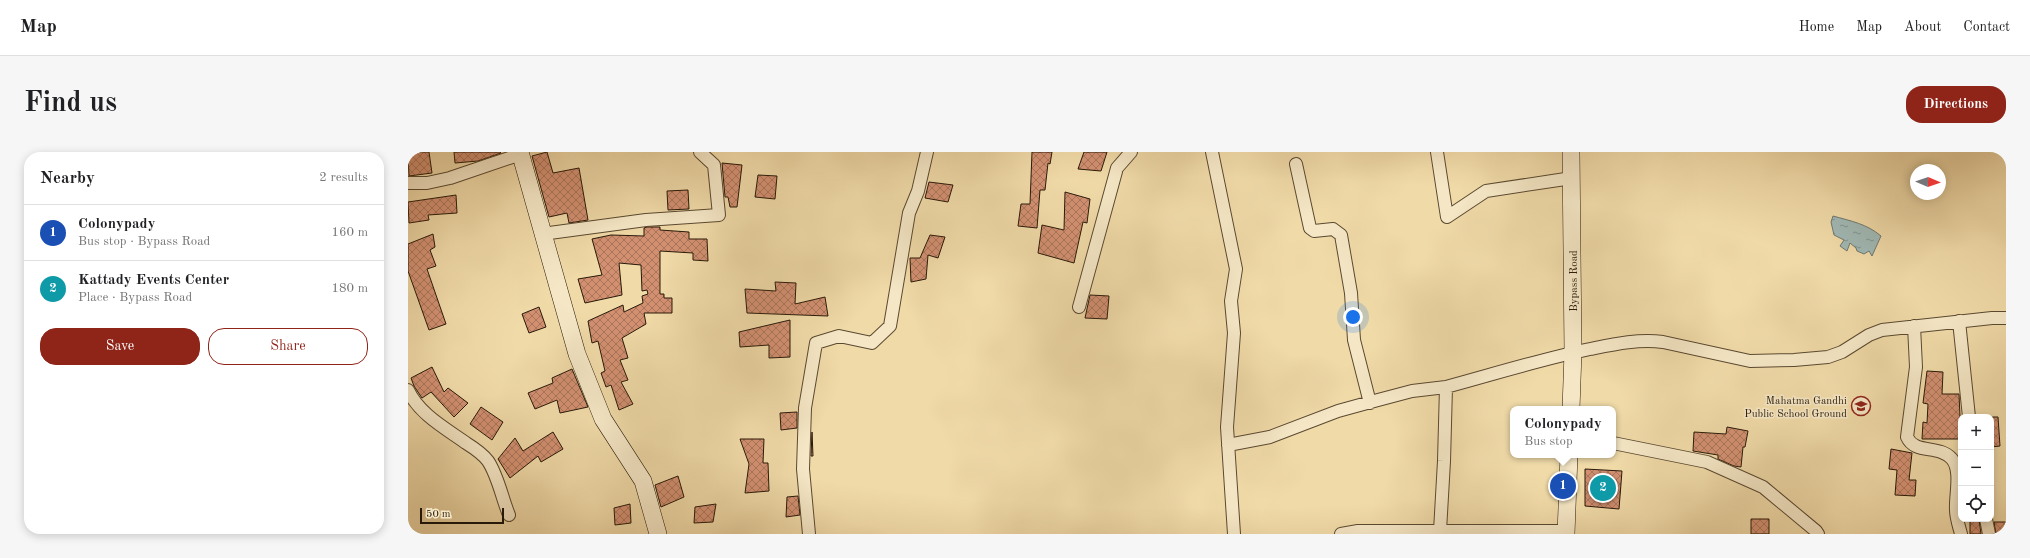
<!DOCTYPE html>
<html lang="en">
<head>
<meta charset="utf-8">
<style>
	body { margin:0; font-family:"Old Standard TT",serif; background:#f6f6f6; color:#202124 }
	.controls { position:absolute; right:12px; bottom:12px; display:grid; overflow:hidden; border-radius:8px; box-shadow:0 2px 10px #0003 }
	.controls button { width:36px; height:36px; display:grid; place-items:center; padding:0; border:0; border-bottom:1px solid #e0e0e0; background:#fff; color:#202124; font:20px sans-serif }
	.compass { position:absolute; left:1502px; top:12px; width:36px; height:36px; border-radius:50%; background:#fff; box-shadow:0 2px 10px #0003; rotate:92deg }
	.scale { position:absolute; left:12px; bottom:10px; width:84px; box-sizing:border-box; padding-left:4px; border:2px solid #281909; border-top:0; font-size:11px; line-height:14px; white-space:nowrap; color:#281909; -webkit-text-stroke:3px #f5e7c6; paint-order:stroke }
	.you { position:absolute; left:945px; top:165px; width:14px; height:14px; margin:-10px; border:3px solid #fff; border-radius:50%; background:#1a73e8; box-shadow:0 0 0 6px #1a73e833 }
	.badge { display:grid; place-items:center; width:26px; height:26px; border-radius:50%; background:#8f2418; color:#fff; font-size:13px; font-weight:700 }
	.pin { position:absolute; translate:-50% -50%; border:2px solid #fff; box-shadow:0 1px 4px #0006 }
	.popup { position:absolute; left:1102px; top:254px; width:106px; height:52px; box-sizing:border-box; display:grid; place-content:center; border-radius:8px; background:#fff; filter:drop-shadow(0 1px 3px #0005); font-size:13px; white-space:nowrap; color:#757577 }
	.popup b { font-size:15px; color:#202124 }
	.popup::after { content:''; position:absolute; left:50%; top:100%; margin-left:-8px; border:8px solid transparent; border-top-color:#fff }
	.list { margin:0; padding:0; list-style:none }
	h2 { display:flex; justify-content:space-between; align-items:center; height:52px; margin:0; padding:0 16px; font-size:17px }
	h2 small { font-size:13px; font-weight:400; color:#757577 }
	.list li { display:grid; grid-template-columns:26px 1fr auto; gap:12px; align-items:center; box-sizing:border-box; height:56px; padding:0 16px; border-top:1px solid #e0e0e0 }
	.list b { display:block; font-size:15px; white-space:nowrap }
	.list p { margin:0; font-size:13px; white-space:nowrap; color:#757577 }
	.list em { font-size:13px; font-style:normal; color:#757577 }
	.actions { display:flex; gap:8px; padding:12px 16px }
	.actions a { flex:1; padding:9px 0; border:1px solid #8f2418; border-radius:16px; text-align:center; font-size:14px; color:#8f2418 }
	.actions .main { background:#8f2418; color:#fff }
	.icon { flex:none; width:22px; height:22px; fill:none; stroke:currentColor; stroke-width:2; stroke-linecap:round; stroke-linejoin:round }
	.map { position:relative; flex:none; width:1598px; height:382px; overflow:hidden; border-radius:16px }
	header { display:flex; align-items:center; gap:24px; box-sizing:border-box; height:56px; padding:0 20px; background:#fff; border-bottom:1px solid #e0e0e0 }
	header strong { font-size:19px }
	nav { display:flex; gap:22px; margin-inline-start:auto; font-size:14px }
	.intro { display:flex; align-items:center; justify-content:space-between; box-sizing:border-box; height:96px; padding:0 24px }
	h1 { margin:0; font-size:28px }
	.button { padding:10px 18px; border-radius:16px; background:#8f2418; color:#fff; font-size:14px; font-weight:700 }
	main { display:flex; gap:24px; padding:0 24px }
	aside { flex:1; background:#fff; border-radius:16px; box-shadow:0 2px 10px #0003 }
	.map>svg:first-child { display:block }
	.water { fill:url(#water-ripples); stroke:#707870 }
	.building { fill:url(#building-cross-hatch); stroke:#281909 }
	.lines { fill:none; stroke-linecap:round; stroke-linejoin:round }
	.street-casing { stroke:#5a4931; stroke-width:14 }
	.secondary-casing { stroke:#281909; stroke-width:18 }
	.street { stroke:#f5e7c6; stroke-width:12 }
	.secondary { stroke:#f5e7c6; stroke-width:17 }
	.labels { text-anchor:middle; stroke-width:3; stroke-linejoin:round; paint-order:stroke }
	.street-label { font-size:11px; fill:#281909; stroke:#f5e7c6 }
	.poi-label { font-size:11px; fill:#281909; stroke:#f5e7c6; text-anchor:end }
</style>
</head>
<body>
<header>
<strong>Map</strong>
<nav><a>Home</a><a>Map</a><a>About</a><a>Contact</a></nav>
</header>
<div class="intro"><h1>Find us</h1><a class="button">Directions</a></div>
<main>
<aside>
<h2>Nearby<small>2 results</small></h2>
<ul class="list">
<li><span class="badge" style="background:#1a4fb4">1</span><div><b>Colonypady</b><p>Bus stop · Bypass Road</p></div><em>160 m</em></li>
<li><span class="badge" style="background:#0f9aa8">2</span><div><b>Kattady Events Center</b><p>Place · Bypass Road</p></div><em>180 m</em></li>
</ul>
<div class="actions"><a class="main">Save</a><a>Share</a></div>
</aside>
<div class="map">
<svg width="1598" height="382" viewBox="0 0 1598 382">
	<defs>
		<pattern id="water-ripples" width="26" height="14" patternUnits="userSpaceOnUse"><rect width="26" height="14" fill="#a0b8b4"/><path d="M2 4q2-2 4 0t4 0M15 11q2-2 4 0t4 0" fill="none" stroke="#829591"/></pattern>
		<pattern id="building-cross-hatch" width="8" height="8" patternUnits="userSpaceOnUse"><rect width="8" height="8" fill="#d29071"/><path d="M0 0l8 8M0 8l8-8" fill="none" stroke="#aa755b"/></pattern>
	</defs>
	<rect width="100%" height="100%" fill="#f0daa8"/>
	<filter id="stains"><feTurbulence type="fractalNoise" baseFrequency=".005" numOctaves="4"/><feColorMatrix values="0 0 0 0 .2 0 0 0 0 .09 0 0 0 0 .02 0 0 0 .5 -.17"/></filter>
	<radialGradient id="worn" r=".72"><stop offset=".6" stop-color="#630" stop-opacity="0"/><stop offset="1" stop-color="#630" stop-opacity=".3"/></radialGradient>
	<path class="water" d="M 1425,64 C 1443,69 1459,72 1473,84 L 1464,104 L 1461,99 L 1456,102 L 1449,99 L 1448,96 L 1442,91 L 1439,99 L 1432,94 L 1436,88 L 1426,83 L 1423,70 Z"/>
	<path class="building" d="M 12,0 L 21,0 L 24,21 L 1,24 L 0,2 Z
		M 46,0 L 92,0 L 93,1 L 70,9 L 47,11 Z
		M 139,0 L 145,21 L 171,16 L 180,68 L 161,71 L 159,61 L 141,65 L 124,4 Z
		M 624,0 L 644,0 L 642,12 L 640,11 L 637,38 L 632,38 L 629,76 L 610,74 L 613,52 L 622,52 Z
		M 676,0 L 699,0 L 693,19 L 670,17 Z
		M 314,11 L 334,13 L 329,55 L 322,55 L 320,45 L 317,45 Z
		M 350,23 L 369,24 L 367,47 L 347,45 Z
		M 521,30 L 545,33 L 540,50 L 517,46 Z
		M 280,38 L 281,57 L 260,58 L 259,39 Z
		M 657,40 L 682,47 L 679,71 L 675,70 L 666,111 L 630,101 L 634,73 L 656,78 Z
		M 48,43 L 49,61 L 20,63 L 21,68 L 1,71 L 0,50 Z
		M 239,75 L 252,75 L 252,78 L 281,80 L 281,87 L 299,87 L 300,109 L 285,108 L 285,101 L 252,99 L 252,142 L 256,142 L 256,146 L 264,146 L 264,161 L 236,161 L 238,172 L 214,186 L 220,206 L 212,208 L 220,228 L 213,230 L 225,252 L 211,258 L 203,233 L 198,235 L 193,221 L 197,219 L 190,189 L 184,191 L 180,169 L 215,153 L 216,160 L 235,151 L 234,144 L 240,142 L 239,138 L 234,139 L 233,113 L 211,111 L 214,143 L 177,151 L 170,127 L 194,123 L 184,87 L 203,83 L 236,84 L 236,76 Z
		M 25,82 L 27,95 L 22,98 L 28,114 L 19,117 L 38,172 L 21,178 L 0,119 L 0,92 Z
		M 522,83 L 537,85 L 530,106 L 520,103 L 518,127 L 503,130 L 502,106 L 512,106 Z
		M 367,130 L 388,131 L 387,152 L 417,145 L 420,164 L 339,161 L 337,137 L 368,139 Z
		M 682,143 L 701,144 L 699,167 L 677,166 Z
		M 131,155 L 138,175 L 121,181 L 114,162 Z
		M 382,168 L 382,205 L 361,206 L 361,193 L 332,195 L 331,180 Z
		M 24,215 L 36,240 L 40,236 L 60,251 L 46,265 L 23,240 L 14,246 L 6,234 L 3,226 Z
		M 164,217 L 180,255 L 152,261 L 149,248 L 127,257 L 120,241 L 145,231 L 144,226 Z
		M 1519,219 L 1535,220 L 1534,242 L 1551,242 L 1553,287 L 1514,287 L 1515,270 L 1519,271 L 1520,252 L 1515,251 Z
		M 73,255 L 95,270 L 84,288 L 62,272 Z
		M 389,260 L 389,276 L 373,278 L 372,261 Z
		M 1583,265 L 1590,265 L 1592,294 L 1583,295 Z
		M 1319,275 L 1340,279 L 1337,295 L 1335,295 L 1333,315 L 1326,314 L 1310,307 L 1310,303 L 1285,299 L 1286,280 L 1318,282 Z
		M 145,280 L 155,297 L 133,310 L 130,304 L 102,326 L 90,307 L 107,286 L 115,299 Z
		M 404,280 L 405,304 L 403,304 Z
		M 332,287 L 356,287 L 355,311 L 360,311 L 361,339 L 337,341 L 341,312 Z
		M 1483,297 L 1504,301 L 1501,328 L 1508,328 L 1507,344 L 1487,343 L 1489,318 L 1481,317 Z
		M 1177,317 L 1214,319 L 1211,357 L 1177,354 Z
		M 270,324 L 276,345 L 253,355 L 247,333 Z
		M 390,344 L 392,363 L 378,365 L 379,345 Z
		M 222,352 L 223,371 L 207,373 L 206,356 Z
		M 308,352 L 305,370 L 286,371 L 287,355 Z
		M 1343,367 L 1361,367 L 1361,382 L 1343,382 Z
		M 1562,367 L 1571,367 L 1573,382 L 1562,382 Z
		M 1586,370 L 1598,370 L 1598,382 L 1588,382 Z"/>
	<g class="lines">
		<defs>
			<path id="street" d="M 804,0 L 828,117 L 823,149 L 826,181 L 819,275 L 826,382
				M 1029,0 L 1039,65 L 1078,39 L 1164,26
				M 888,12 L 902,76 L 906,79 L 925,77 L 933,83 L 943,141 L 946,188 L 962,251
				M 0,31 L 19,31 L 42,26 L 113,2
				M 134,82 L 238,68 L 311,63 L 306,13 L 292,0
				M 671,155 L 709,16 L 723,0
				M 1551,169 L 1561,265
				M 1506,174 L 1508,215 L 1499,285 C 1507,303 1531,292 1544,307 C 1554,319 1547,343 1548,358 C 1548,366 1551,374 1553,382
				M 1038,235 C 1086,222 1134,207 1182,197 C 1207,192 1230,187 1255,190 L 1342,209 L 1386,208 L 1420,205 L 1434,200 L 1461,183 L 1474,178 L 1584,166 L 1598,166
				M 0,238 C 11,262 37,276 58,291 C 66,296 74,301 80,309 C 90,324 94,346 101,363
				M 1205,291 L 1299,310 L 1355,335 L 1408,379 L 1410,382
				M 820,293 L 862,285 L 930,259 L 970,248 L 1004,239 L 1038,235 L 1036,309 L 1032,379
				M 1578,367 L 1581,382
				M 401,382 L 395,317 L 397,256 L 408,191 L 431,184 L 464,191 L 482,174 L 501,61 L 510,39 L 519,0
				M 933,382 L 950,379 L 1158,379"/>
			<path id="secondary" d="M 112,0 L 169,202 L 195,267 L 235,329 L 250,382
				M 1163,0 L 1165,200 L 1163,257
				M 1158,382 L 1161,303"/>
		</defs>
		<use href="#street" class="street-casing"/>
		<use href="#secondary" class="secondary-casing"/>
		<use href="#street" class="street"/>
		<use href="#secondary" class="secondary"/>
	</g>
	<defs>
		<symbol id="school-ring" viewBox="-11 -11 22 22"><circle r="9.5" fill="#f5e7c6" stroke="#8f2418" stroke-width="1.5"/><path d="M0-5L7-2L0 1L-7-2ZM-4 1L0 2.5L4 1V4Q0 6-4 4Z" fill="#8f2418"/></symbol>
	</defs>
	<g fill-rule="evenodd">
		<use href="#school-ring" x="1442" y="243" width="22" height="22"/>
	</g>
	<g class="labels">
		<g class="street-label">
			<text transform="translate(1165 129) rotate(-90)" y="4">Bypass Road</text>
		</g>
		<g class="poi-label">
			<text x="1439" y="252">Mahatma Gandhi<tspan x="1439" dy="13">Public School Ground</tspan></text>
		</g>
	</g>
	<rect width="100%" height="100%" filter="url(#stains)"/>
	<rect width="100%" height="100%" fill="url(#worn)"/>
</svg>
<div class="controls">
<button>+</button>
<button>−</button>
<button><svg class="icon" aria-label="locate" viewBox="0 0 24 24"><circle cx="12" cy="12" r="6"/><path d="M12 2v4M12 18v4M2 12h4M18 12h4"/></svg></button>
</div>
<svg class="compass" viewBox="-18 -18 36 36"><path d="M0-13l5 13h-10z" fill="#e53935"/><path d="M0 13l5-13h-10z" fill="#757577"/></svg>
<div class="scale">50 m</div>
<div class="you"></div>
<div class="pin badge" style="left:1155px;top:334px;background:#1a4fb4">1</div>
<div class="popup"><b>Colonypady</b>Bus stop</div>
<div class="pin badge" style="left:1195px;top:336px;background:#0f9aa8">2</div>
</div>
</main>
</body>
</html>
